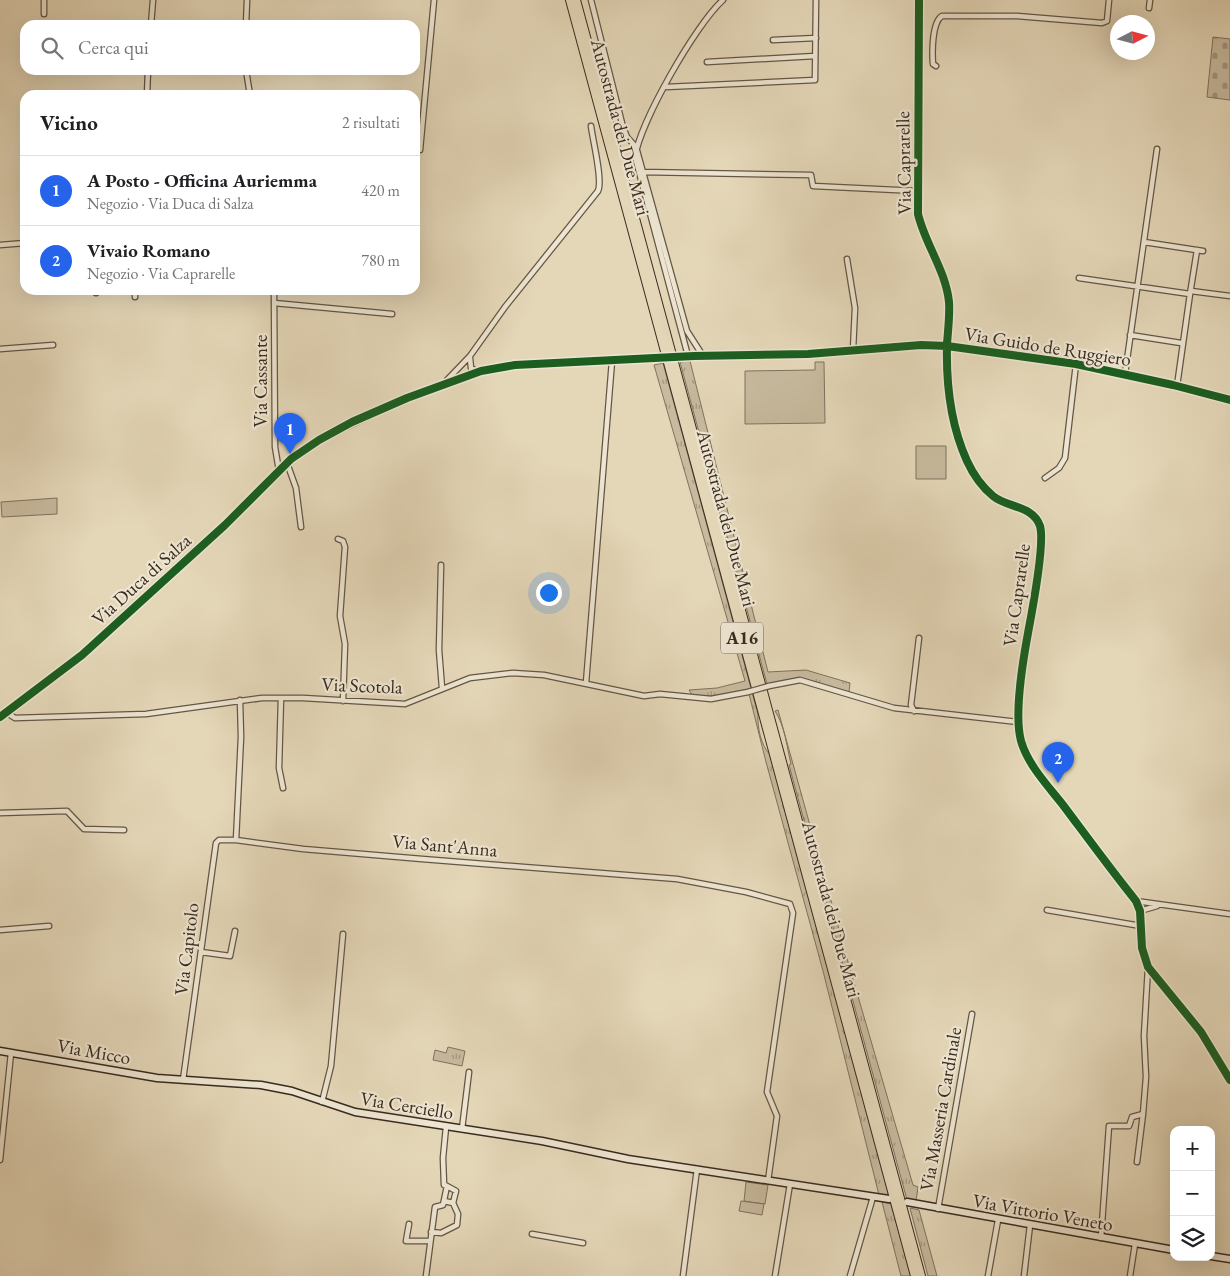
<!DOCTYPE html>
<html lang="it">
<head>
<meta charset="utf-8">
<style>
	body { margin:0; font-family:"EB Garamond",serif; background:#f2f2f2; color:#202124 }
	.controls { position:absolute; right:15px; bottom:15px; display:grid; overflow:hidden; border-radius:10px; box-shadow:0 5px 20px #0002 }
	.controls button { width:45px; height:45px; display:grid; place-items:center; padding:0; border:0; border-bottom:1px solid #e0e0e0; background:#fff; color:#202124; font:25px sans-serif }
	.compass { position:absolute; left:1110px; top:15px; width:45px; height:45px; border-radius:50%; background:#fff; box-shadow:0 5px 20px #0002; rotate:84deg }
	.you { position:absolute; left:548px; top:592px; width:18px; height:18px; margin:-12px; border:4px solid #fff; border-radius:50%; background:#1a73e8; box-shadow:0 0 0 8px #1a73e833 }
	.badge { display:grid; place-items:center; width:32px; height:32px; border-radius:50%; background:#2563eb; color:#fff; font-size:16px; font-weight:700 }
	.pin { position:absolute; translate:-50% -41px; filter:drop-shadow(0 1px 2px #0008) }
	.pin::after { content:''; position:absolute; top:26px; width:18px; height:15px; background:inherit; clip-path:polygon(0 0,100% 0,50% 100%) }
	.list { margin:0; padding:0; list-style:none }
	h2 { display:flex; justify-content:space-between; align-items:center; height:65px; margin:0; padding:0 20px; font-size:21px }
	h2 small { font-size:16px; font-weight:400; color:#757577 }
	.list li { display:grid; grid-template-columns:32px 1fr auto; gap:15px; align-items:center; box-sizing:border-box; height:70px; padding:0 20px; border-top:1px solid #e0e0e0 }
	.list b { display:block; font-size:19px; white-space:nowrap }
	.list p { margin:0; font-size:16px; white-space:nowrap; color:#757577 }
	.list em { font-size:16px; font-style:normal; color:#757577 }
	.icon { flex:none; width:28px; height:28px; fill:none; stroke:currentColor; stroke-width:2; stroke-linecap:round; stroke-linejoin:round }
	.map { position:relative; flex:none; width:1230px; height:1276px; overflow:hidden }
	.search { position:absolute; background:#fff; box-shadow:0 5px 20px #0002; left:20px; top:20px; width:400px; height:55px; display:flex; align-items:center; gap:12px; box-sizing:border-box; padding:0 18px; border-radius:15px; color:#757577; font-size:19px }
	.panel { position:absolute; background:#fff; box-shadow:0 5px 20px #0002; left:20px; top:90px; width:400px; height:205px; border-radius:15px }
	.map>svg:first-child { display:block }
	.grass { fill:url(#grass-tufts); stroke:#80725e }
	.cemetery { fill:url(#cemetery-stones); stroke:#80725e }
	.pitch { fill:#c7ba9e; stroke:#80725e }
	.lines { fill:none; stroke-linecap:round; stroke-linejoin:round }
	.street-casing { stroke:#645645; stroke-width:7 }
	.secondary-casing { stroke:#392b1f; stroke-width:9 }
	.highway-casing { stroke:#392b1f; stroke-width:10 }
	.street { stroke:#ede5d1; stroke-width:4.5 }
	.secondary { stroke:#ede5d1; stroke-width:6 }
	.highway { stroke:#e4d7b8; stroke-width:8 }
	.street-bridge-casing { stroke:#645645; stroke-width:7; stroke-linecap:butt }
	.street-bridge { stroke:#ede5d1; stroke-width:4.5 }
	.cycleway-casing { stroke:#ede5d1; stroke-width:11 }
	.cycleway { stroke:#1b5e20; stroke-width:8 }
	.labels { text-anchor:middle; stroke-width:4.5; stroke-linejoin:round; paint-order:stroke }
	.shield { fill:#ede5d1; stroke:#6f6354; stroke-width:1 }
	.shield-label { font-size:18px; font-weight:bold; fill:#392b1f }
	.street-label { font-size:19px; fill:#392b1f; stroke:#ede5d1 }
</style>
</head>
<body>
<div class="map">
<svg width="1230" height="1276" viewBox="0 0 1230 1276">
	<defs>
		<pattern id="grass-tufts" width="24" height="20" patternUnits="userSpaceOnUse" patternTransform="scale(1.25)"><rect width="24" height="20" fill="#c7ba9e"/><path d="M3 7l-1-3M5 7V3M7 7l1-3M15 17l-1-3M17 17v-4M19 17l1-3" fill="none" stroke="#a39780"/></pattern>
		<pattern id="cemetery-stones" width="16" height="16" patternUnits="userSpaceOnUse" patternTransform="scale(1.25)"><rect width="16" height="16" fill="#c7ba9e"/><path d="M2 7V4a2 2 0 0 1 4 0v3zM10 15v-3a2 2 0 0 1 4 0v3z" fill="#a39780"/></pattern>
	</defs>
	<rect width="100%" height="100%" fill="#e4d7b8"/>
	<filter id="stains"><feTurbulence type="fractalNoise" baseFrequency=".004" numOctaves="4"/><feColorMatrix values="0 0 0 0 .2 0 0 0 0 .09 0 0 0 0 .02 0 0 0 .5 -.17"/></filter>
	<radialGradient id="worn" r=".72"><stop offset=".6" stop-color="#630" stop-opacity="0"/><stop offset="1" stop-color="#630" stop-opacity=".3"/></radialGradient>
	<path class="grass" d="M 690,361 L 768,672 L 806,670 L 850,683 L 849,692 L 798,679 L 767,684 L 680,362 Z
		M 663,363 L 758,714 C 757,727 761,745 770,755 L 889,1196 L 879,1195 L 823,971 L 766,762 L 748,690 L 712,696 L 692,695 L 689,690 L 717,688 L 745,681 L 654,365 Z
		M 778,710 L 848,962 L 913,1185 L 918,1187 L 916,1201 L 907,1200 L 789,765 L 791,764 C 787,748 785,726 775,711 Z
		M 448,1047 L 465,1051 L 462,1066 L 433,1060 L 435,1050 L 446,1053 Z
		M 746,1182 L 768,1185 L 765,1204 L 744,1201 Z
		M 882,1202 L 891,1204 L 911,1276 L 901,1276 Z
		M 910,1208 L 919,1210 L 937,1276 L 928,1276 Z"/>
	<path class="cemetery" d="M 1213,37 L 1230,39 L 1230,100 L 1207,97 Z"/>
	<path class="pitch" d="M 815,362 L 824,362 L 825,423 L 745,424 L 745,371 L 815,370 Z
		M 916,446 L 946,446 L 946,479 L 916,479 Z
		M 57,498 L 57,514 L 2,517 L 1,502 Z
		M 741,1201 L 764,1204 L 762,1215 L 739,1211 Z"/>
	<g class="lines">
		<defs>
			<path id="street" d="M 591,0 L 623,127 L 627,137 L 636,147 L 687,331 L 703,356
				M 919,0 L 918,214 C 925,244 946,271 949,302 C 950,315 948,330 947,344 C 946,383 951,426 967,461 C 973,474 982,487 993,496 C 1007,508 1033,505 1040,526 C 1045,543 1032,612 1028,633 C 1023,660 1014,715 1021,741 C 1028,765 1048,786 1063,805 C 1087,837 1111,870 1136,901 L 1140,911 L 1142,948 L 1148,967 L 1201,1032 L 1230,1080
				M 1149,8 L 1150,0
				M 44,14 L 44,0
				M 151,25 L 153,0
				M 246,25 L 247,0
				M 773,40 L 816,38
				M 707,62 L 815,56
				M 936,66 L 933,64 C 932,52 932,22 942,16 L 1017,16 L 1102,23 L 1107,21 L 1109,0
				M 246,70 L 250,95
				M 666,87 L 815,80 L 816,0
				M 147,95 L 148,70
				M 420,150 L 434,0
				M 642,172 L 811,175 L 813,186 L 917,191
				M 1144,242 L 1203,251
				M 0,245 L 25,243
				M 847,259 L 855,308 L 853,350
				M 1079,278 L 1190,294 L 1177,386
				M 96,290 L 96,293
				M 135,290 L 135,297
				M 274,290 L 275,447 L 279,471
				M 1191,291 L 1230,296
				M 1190,294 L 1197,250
				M 274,303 L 392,314
				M 1130,335 L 1181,343
				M 0,349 L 53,345
				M 688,356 L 635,157 C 640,122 696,24 723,0
				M 678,357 L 808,354 L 885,347 L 947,346 L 1076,364 L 1173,385 L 1230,400
				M 470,358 L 471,368 L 478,372
				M 1125,374 L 1157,149
				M 447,380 L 470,356 L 505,307 L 598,191 C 603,180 593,142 591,126
				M 287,463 L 296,488 L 301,527
				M 1045,478 L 1059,468 L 1065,458 L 1076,364
				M 338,539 L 343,541 L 345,547 L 340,616 L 345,644 L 343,701
				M 441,565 L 439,650 L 442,688
				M 586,683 L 612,361
				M 769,686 L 800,680 L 894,708 L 1018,722
				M 281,698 L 279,768 L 283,788
				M 240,700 L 241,737 L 236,840 L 303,849 L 422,859 L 677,879 L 746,892 L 790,904 L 793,913 L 767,1092 L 777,1116 L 768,1181
				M 914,711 L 911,705 L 919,638
				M 7,713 L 15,718 L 146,714 L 262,698 L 303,698 L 405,704 L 470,678 L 513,673 L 544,675 L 644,696 L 660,694 L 711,699 L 748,692
				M 0,717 L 73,662 L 225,525 L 291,459 L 319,440 L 407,398 L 481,371 L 515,365 L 661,358
				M 0,813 L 67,811 L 84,829 L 124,830
				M 1136,901 L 1230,914
				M 1047,910 L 1141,926
				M 1140,911 L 1157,906
				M 0,930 L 49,926
				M 201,952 L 230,956 L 235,931
				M 183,1080 L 216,843 L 219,840 L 236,840
				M 322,1102 L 331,1066 L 343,934
				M 462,1129 L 469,1072
				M 0,1160 L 11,1053
				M 1137,1162 L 1143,1114 L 1146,1077 L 1144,1036 L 1148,967
				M 444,1201 L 453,1203 L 456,1191 L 447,1186
				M 938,1209 L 972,1014
				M 409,1224 L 406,1241 L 430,1241
				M 431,1232 L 441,1233 L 457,1225 L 458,1214 L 453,1203
				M 532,1234 L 583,1243
				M 1101,1238 L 1109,1126 L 1129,1126 L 1132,1117 L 1143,1114
				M 426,1276 L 435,1207 L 443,1205 L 447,1186 L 444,1185 L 443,1158 L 446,1127
				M 683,1276 L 697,1169
				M 775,1276 L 790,1184
				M 850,1276 L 873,1197
				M 988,1276 L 998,1220
				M 1024,1276 L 1030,1225
				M 1130,1276 L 1135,1244"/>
			<path id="secondary" d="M 0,1051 L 157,1078 L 261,1085 L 292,1091 L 355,1112 L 542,1141 L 628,1159 L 889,1199
				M 907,1202 L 1174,1250
				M 1211,1256 L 1230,1259"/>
			<path id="highway" d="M 570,0 L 915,1276
				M 576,0 L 921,1276"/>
		</defs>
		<use href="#street" class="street-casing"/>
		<use href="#secondary" class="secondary-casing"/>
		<use href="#highway" class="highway-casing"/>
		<use href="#street" class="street"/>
		<use href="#secondary" class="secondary"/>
		<use href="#highway" class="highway"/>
		<defs>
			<path id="street-bridge" d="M 748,692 L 769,686"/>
		</defs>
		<use href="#street-bridge" class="street-bridge-casing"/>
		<use href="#street-bridge" class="street-bridge"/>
		<defs>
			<path id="cycleway" d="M 919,0 L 918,214 C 925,244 946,271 949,302 C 950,315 948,330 947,344 C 946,383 951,426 967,461 C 973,474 982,487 993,496 C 1007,508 1033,505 1040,526 C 1045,543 1032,612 1028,633 C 1023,660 1014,715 1021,741 C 1028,765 1048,786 1063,805 C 1087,837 1111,870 1136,901 L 1140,911 L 1142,948 L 1148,967 L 1201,1032 L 1230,1080
				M 0,717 L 82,655 L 225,525 L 291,459 L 319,440 L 352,422 L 407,398 L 481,371 L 515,365 L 694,356 L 808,354 L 921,345 L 947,346 L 1076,364 L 1173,385 L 1230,400"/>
		</defs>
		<use href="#cycleway" class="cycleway-casing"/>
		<use href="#cycleway" class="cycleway"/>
	</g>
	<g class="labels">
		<rect class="shield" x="721" y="622.5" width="42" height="31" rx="4"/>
		<g class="shield-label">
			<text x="742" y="644">A16</text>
		</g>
		<g class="street-label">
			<text transform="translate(621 127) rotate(75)" y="7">Autostrada dei Due Mari</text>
			<text transform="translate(903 163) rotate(-91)" y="7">Via Caprarelle</text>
			<text transform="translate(1048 346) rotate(9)" y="7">Via Guido de Ruggiero</text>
			<text transform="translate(260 381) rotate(-90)" y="7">Via Cassante</text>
			<text transform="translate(727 518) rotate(75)" y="7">Autostrada dei Due Mari</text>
			<text transform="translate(141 579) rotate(-42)" y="7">Via Duca di Salza</text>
			<text transform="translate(1016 595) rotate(-82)" y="7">Via Caprarelle</text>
			<text transform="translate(362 685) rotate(2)" y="7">Via Scotola</text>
			<text transform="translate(445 845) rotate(5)" y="7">Via Sant'Anna</text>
			<text transform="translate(832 909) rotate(75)" y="7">Autostrada dei Due Mari</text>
			<text transform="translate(186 949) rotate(-83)" y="7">Via Capitolo</text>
			<text transform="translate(94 1051) rotate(10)" y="7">Via Micco</text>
			<text transform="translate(407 1105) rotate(9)" y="7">Via Cerciello</text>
			<text transform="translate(940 1109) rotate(-80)" y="7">Via Masseria Cardinale</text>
			<text transform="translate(1043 1212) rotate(10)" y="7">Via Vittorio Veneto</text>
		</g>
	</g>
	<rect width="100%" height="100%" filter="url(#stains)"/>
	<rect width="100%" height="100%" fill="url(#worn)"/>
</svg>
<div class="controls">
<button>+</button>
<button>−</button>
<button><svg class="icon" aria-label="layers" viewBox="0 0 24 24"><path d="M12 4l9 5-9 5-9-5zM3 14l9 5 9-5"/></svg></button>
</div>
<svg class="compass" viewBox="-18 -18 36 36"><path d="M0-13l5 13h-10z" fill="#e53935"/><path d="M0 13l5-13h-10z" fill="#757577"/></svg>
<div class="you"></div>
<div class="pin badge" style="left:290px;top:454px">1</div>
<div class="pin badge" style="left:1058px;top:783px">2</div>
<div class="search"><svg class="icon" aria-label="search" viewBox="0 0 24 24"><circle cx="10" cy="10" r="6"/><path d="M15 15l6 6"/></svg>Cerca qui</div>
<section class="panel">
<h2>Vicino<small>2 risultati</small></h2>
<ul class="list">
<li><span class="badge">1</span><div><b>A Posto - Officina Auriemma</b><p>Negozio · Via Duca di Salza</p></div><em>420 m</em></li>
<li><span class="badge">2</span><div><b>Vivaio Romano</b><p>Negozio · Via Caprarelle</p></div><em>780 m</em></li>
</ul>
</section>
</div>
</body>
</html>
